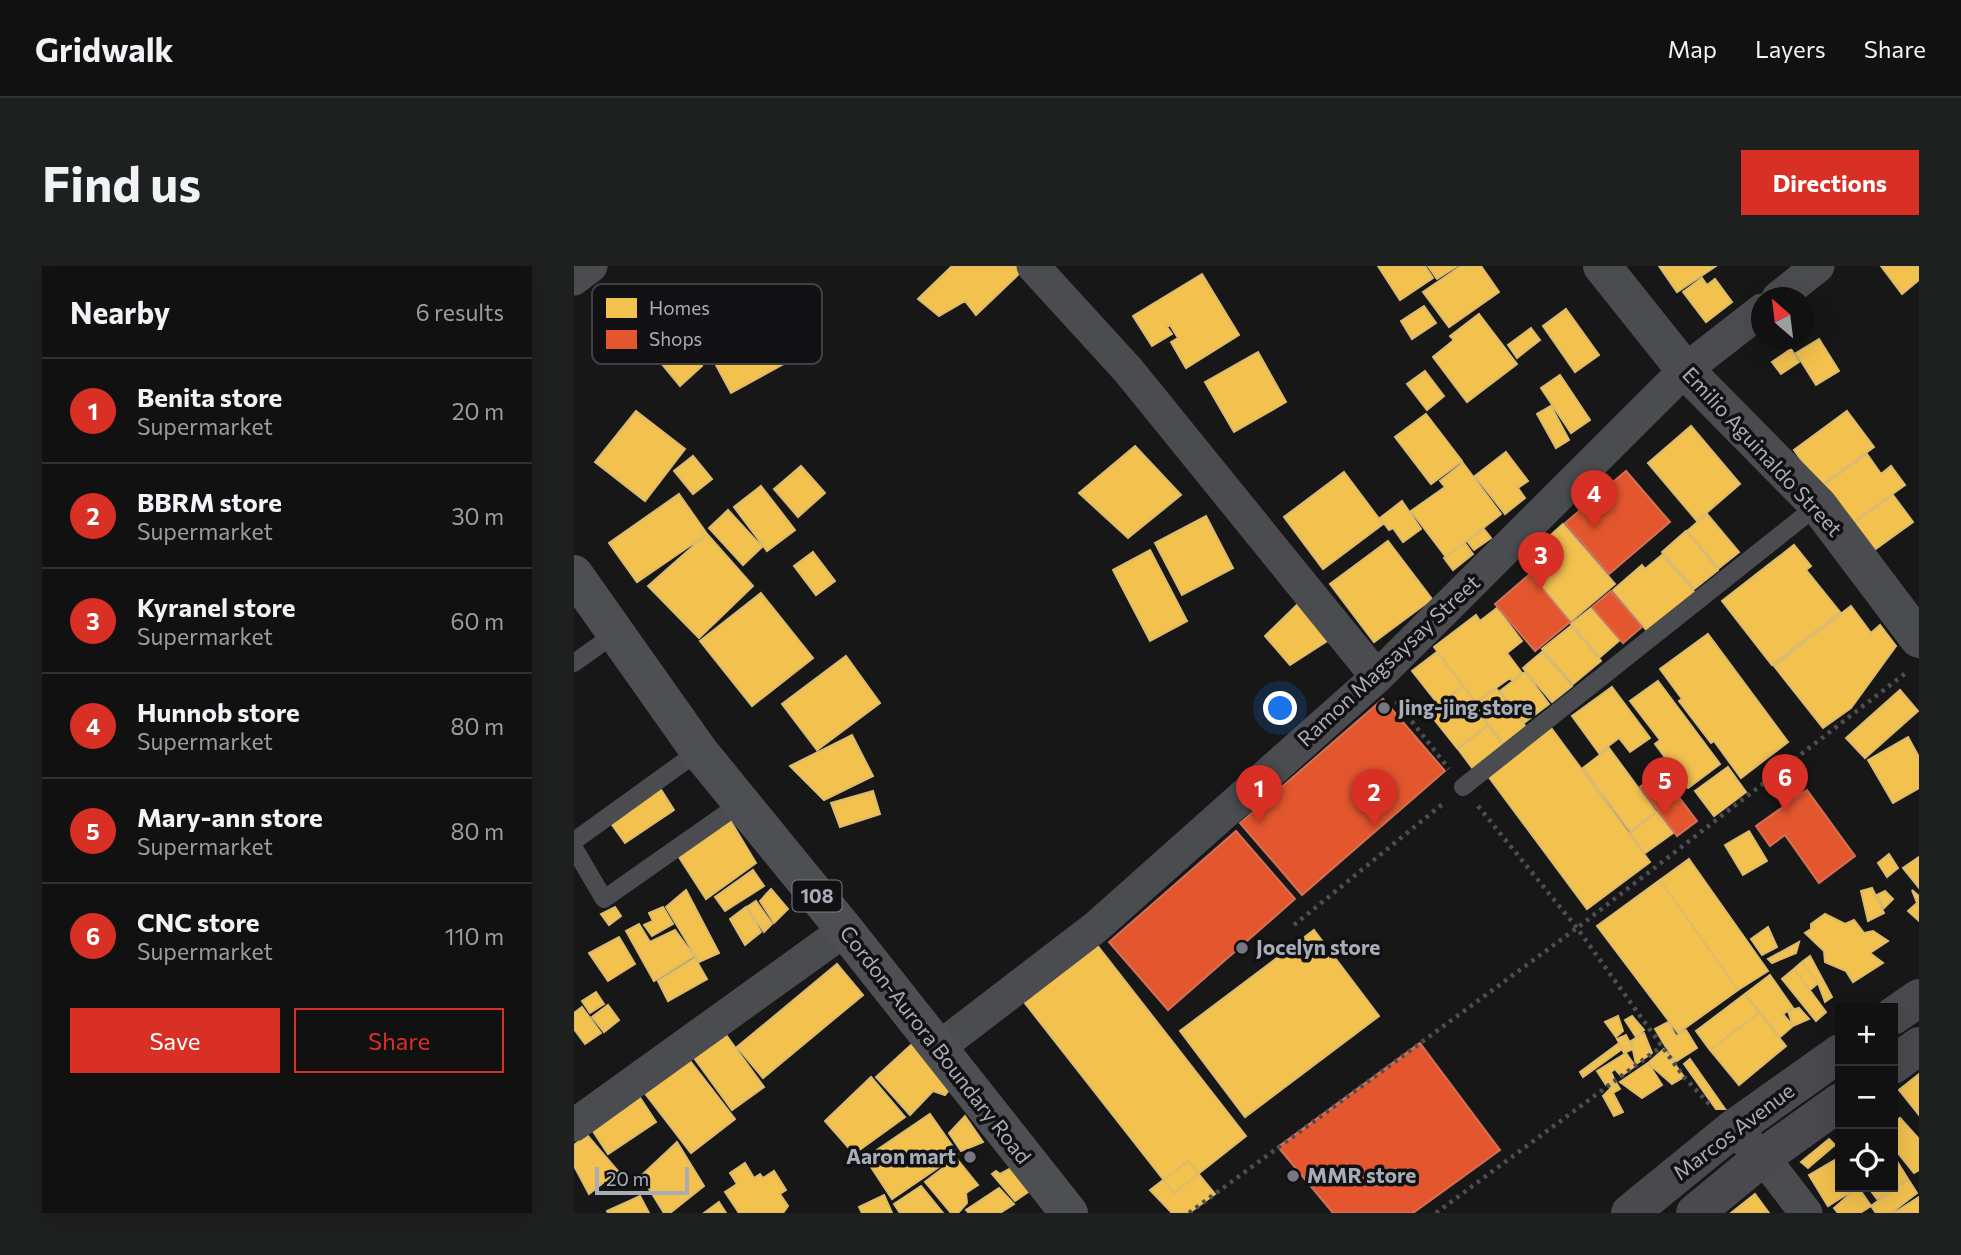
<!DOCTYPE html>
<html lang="en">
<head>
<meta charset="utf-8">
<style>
	body { margin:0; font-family:Commissioner,sans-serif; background:#1e1f1f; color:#f1f3f6 }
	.controls { position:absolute; right:21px; bottom:21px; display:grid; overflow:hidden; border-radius:0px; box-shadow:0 7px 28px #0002 }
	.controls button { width:63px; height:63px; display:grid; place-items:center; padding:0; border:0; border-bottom:2px solid #303131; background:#111; color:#f1f3f6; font:35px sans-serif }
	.compass { position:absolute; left:1177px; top:21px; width:63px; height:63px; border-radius:50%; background:#111; box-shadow:0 7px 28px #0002; rotate:332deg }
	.scale { position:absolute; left:21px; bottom:18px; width:94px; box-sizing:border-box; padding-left:7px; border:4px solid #a8adb8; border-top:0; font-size:19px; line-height:24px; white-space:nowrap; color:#a8adb8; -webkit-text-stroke:5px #111113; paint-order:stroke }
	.you { position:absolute; left:707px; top:443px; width:24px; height:24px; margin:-18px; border:5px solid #fff; border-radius:50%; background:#1a73e8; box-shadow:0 0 0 10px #1a73e833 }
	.badge { display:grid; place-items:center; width:46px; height:46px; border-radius:50%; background:#d93025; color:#fff; font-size:23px; font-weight:700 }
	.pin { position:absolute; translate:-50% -58px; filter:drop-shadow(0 2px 4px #0008) }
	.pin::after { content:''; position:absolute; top:37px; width:24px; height:21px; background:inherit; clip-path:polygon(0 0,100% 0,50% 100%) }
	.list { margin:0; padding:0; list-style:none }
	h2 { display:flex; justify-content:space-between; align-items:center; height:91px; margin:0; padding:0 28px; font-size:30px }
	h2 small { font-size:23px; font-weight:400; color:#9c9d9f }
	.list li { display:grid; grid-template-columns:46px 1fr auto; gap:21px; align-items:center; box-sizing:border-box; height:105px; padding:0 28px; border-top:2px solid #303131 }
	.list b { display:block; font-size:26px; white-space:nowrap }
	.list p { margin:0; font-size:23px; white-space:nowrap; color:#9c9d9f }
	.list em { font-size:23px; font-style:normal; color:#9c9d9f }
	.actions { display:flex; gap:14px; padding:21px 28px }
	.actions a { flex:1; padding:16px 0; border:2px solid #d93025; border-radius:0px; text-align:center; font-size:24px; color:#d93025 }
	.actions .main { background:#d93025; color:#fff }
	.icon { flex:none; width:38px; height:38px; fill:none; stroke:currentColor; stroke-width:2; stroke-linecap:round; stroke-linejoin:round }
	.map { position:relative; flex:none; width:1345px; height:947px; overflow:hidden; border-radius:0px }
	header { display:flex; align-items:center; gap:42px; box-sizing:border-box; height:98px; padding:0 35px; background:#111; border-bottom:2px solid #303131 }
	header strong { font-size:33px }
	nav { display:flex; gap:38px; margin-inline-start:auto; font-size:24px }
	.intro { display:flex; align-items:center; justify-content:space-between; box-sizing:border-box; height:168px; padding:0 42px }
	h1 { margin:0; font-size:49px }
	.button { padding:18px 32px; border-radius:0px; background:#d93025; color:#fff; font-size:24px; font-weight:700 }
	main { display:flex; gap:42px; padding:0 42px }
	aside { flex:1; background:#111; border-radius:0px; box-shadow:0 7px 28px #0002 }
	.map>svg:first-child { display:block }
	.homes { fill:#f2c14e; stroke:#dcbb6e; stroke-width:2 }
	.shops { fill:#e4572e; stroke:#d27157; stroke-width:2 }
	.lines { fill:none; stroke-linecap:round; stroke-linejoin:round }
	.path { stroke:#4d4e52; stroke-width:4.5; stroke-dasharray:3.5 5; stroke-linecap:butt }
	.service { stroke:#4b4c50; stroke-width:18 }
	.minor { stroke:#4b4c50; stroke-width:33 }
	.tertiary { stroke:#4b4c50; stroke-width:38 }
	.secondary { stroke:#4a4a4e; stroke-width:38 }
	.primary { stroke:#4d4f52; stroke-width:38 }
	.poi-dot { fill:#757880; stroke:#111113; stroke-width:2.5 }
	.labels { text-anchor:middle; stroke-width:7; stroke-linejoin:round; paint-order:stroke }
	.shield { fill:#111113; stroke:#7b7e86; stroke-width:2 }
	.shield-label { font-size:19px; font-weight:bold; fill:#a8adb8 }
	.street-label { font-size:21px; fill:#a8adb8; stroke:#111113 }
	.poi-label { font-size:21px; font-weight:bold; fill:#a8adb8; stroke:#111113; text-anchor:start }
	.key { fill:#111113; stroke:#3e4045; stroke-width:2 }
	.key-label { font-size:19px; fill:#a8adb8 }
</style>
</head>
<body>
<header>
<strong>Gridwalk</strong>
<nav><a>Map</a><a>Layers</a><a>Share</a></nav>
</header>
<div class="intro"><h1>Find us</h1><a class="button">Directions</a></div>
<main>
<aside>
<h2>Nearby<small>6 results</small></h2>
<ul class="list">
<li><span class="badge">1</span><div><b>Benita store</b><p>Supermarket</p></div><em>20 m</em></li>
<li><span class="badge">2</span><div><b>BBRM store</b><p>Supermarket</p></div><em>30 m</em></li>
<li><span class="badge">3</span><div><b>Kyranel store</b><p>Supermarket</p></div><em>60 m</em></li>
<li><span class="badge">4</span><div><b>Hunnob store</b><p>Supermarket</p></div><em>80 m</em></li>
<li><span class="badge">5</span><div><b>Mary-ann store</b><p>Supermarket</p></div><em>80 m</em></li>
<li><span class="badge">6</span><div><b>CNC store</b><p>Supermarket</p></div><em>110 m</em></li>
</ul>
<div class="actions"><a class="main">Save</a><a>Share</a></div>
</aside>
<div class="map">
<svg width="1345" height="947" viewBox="0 0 1345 947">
	<rect width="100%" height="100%" fill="#171717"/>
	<path class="homes" d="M 378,0 L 442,0 L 448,5 L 402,49 L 391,35 L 365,50 L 344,33 Z
		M 804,0 L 851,0 L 859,12 L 826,34 Z
		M 854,0 L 883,0 L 863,13 Z
		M 887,0 L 907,0 L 925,26 L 875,61 L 849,26 Z
		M 1085,0 L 1142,0 L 1103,26 Z
		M 1307,0 L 1345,0 L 1345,14 L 1328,28 Z
		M 628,8 L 665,69 L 612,102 L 597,76 L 604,72 L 596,59 L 593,61 L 598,68 L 578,80 L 559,50 Z
		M 1128,12 L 1133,19 L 1141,13 L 1158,36 L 1132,56 L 1109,26 Z
		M 850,40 L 862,57 L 838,73 L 827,55 Z
		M 992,43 L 1025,89 L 1001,106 L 969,60 Z
		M 905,48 L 943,98 L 893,136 L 859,91 L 880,74 L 876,70 Z
		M 85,50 L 128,100 L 106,120 L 88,98 L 97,90 L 72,61 Z
		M 192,58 L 213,96 L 157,127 L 136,88 Z
		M 957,62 L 966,74 L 943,92 L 934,79 Z
		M 1245,73 L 1265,105 L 1242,119 L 1222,87 Z
		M 1217,83 L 1225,96 L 1207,108 L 1198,96 Z
		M 684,86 L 712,136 L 660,166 L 631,116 Z
		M 851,105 L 870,130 L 853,144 L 833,118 Z
		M 986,109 L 1016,154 L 997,167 L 967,122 Z
		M 977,140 L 995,174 L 982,182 L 963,148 Z
		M 62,145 L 111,183 L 71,235 L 21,196 Z
		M 1273,145 L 1300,181 L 1246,220 L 1220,184 Z
		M 852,148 L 888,195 L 857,218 L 821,171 Z
		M 1117,160 L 1166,218 L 1123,255 L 1074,197 Z
		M 561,180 L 607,229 L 554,272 L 505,227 Z
		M 932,186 L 954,215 L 944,222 L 951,232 L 931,248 L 901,210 Z
		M 1293,188 L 1307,208 L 1317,200 L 1331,219 L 1275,259 L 1247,221 Z
		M 119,190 L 138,213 L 119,228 L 100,205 Z
		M 889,197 L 927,248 L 872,291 L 837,245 L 871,221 L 866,215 Z
		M 227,200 L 251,227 L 224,251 L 200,223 Z
		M 770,206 L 809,258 L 749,303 L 710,251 Z
		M 187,220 L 221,264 L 193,285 L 160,241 Z
		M 105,228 L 133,268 L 63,316 L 35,277 Z
		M 1319,229 L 1339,256 L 1292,290 L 1277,259 Z
		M 828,235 L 847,263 L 829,276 L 819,262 L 815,264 L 806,252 Z
		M 154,244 L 188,281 L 169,299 L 135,262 Z
		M 1133,248 L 1165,286 L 1145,302 L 1113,265 Z
		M 632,250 L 659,302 L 608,329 L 581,277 Z
		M 989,258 L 1041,318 L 997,355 L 952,302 L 976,282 L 970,275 Z
		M 910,263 L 917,272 L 900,284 L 893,275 Z
		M 1112,265 L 1144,304 L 1120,323 L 1088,286 Z
		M 133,268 L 179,320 L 125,372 L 74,320 Z
		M 814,275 L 858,333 L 800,376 L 756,318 Z
		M 891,277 L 899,288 L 879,304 L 870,292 Z
		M 1220,279 L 1237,300 L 1232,304 L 1266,346 L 1198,399 L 1148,335 Z
		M 576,284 L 613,355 L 576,375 L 539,304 Z
		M 239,286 L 261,315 L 242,329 L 220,300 Z
		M 1088,289 L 1121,327 L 1074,366 L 1039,324 L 1068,299 L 1071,303 Z
		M 187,327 L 239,392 L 178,440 L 126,375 Z
		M 731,331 L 764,368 L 716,399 L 691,370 Z
		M 1277,340 L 1297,367 L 1306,359 L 1322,380 L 1277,442 L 1249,462 L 1200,400 Z
		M 923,342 L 948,375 L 933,387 L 948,407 L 938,415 L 936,412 L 902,436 L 860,381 L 902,349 L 906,355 Z
		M 1017,342 L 1046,374 L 1026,391 L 997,358 Z
		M 997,360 L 1027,395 L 999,418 L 968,383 Z
		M 1134,368 L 1214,476 L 1167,512 L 1140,475 L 1137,477 L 1105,435 L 1108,433 L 1086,403 Z
		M 863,386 L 889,420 L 864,438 L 838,405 Z
		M 968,386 L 998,420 L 978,436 L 949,402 Z
		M 272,390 L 306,437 L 243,484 L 208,438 Z
		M 951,406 L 975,438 L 950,457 L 926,425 Z
		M 1084,415 L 1146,498 L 1114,522 L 1081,478 L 1086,474 L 1056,435 Z
		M 889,420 L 902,436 L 899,439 L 914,459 L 883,482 L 855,447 Z
		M 1038,421 L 1076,472 L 1056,486 L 1045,472 L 1025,487 L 998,450 Z
		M 922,422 L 952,461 L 930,478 L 900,440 Z
		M 1326,424 L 1344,445 L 1291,492 L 1272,472 Z
		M 975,459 L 1076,596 L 1013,643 L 911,506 Z
		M 914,460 L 929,480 L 899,503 L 884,483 Z
		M 278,469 L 299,510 L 250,534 L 216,500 Z
		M 1334,471 L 1345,491 L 1345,522 L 1319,537 L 1294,494 Z
		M 1035,482 L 1082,546 L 1056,565 L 1009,502 Z
		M 1154,501 L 1172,526 L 1140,550 L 1121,525 Z
		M 86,522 L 100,544 L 51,577 L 36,556 Z
		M 299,525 L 306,548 L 266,561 L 257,537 Z
		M 1083,546 L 1099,567 L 1071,587 L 1056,567 Z
		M 153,549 L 182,597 L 132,633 L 101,585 Z
		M 1175,565 L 1193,595 L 1169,609 L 1151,579 Z
		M 1315,588 L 1324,602 L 1313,611 L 1304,597 Z
		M 1345,591 L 1345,622 L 1329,602 Z
		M 1115,593 L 1194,705 L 1164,724 L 1086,614 Z
		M 179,604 L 190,620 L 151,645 L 141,631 Z
		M 1086,614 L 1164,724 L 1104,767 L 1023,660 Z
		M 1298,622 L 1310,647 L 1294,655 L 1287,625 Z
		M 197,623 L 214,643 L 200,657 L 186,635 Z
		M 112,624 L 145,687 L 125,696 L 92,641 Z
		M 1338,624 L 1345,630 L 1345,655 L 1334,645 L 1343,637 Z
		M 1311,625 L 1319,633 L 1310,642 L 1303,629 Z
		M 182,635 L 198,658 L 190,666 L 173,641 Z
		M 41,641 L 47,650 L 35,659 L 27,648 Z
		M 89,641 L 99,658 L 78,670 L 70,659 L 79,655 L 75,647 Z
		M 172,641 L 187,666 L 171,679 L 156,653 Z
		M 1251,648 L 1271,658 L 1280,654 L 1290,667 L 1299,665 L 1314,675 L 1296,687 L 1309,697 L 1279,716 L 1272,705 L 1251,696 L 1250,685 L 1231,667 L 1237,663 L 1237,658 Z
		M 65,658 L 76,676 L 101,664 L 120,690 L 80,715 L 52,665 Z
		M 1194,661 L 1203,681 L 1188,689 L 1177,673 Z
		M 740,664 L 805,750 L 671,851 L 606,765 Z
		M 45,671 L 61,698 L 34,715 L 15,687 Z
		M 1225,676 L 1222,687 L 1198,697 L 1194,693 Z
		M 523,679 L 672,870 L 600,927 L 450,736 Z
		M 1236,690 L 1258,731 L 1251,736 L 1244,717 L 1228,696 Z
		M 121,692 L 133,713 L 94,735 L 84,715 Z
		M 1228,696 L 1244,717 L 1236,724 L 1220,703 Z
		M 263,698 L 289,729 L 189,812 L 163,781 Z
		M 1220,703 L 1252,746 L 1242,755 L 1208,713 Z
		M 1196,709 L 1219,742 L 1209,748 L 1219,760 L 1206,771 L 1171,728 Z
		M 22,726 L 30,738 L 16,747 L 8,735 Z
		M 1171,728 L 1185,747 L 1136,784 L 1122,765 Z
		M 34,739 L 45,754 L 30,766 L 18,751 Z
		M 8,741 L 27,767 L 11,778 L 0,763 L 0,747 Z
		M 1225,742 L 1235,753 L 1219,760 L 1214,745 Z
		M 1185,747 L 1212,780 L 1165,819 L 1136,784 Z
		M 1044,750 L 1049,765 L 1042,771 L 1031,756 Z
		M 1058,750 L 1070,764 L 1062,771 L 1051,754 Z
		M 1094,756 L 1102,770 L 1112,764 L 1123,782 L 1101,796 L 1081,763 Z
		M 147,762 L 190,821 L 158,844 L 115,785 Z
		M 1070,767 L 1078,787 L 1062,798 L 1057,775 Z
		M 1052,769 L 1059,783 L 1050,787 L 1043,773 Z
		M 339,777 L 382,815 L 371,829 L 359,825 L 336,849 L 302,811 Z
		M 1044,778 L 1048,783 L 1009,811 L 1006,806 Z
		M 1090,783 L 1110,811 L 1098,818 L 1074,797 Z
		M 110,787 L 161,853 L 117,887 L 66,821 Z
		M 1052,787 L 1061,800 L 1047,810 L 1041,803 L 1037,806 L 1041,815 L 1032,819 L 1023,805 Z
		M 1116,793 L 1151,843 L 1142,843 L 1110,798 Z
		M 1074,797 L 1088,819 L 1068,832 L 1046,816 Z
		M 1345,808 L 1345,849 L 1325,824 Z
		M 297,811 L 331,851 L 280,888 L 251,855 Z
		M 1041,815 L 1046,823 L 1039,827 L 1049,846 L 1040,850 L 1029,830 L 1036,823 L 1035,819 Z
		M 61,824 L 82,856 L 34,888 L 13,856 Z
		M 356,848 L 384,888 L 318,933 L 291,892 Z
		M 391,850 L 409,876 L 387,885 L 375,867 Z
		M 1326,852 L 1345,873 L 1345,904 L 1340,907 L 1319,881 L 1319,858 Z
		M 13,869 L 44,905 L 15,928 L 0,900 L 0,879 Z
		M 1255,873 L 1261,879 L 1234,902 L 1227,896 Z
		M 103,876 L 130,920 L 96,947 L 90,947 L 67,910 Z
		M 1319,889 L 1334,913 L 1303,933 L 1294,921 L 1319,921 Z
		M 1266,891 L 1266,921 L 1284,921 L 1254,940 L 1235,909 Z
		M 382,892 L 404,919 L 392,927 L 393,937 L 384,947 L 377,947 L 351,916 Z
		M 614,895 L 641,928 L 615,947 L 598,947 L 576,924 Z
		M 171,897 L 180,912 L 186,908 L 189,912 L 200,905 L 212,924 L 206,928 L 214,940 L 209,947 L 165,947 L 151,926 L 163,918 L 156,907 Z
		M 441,900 L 460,922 L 441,935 L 418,908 L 422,905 L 426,908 Z
		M 1334,913 L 1343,927 L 1317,947 L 1302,947 L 1297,940 Z
		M 347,920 L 369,947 L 326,947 L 320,938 Z
		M 1284,921 L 1297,940 L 1286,947 L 1264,947 L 1260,942 Z
		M 425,922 L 440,938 L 426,947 L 395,947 L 392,944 Z
		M 1181,928 L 1195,947 L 1157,947 Z
		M 310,929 L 318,947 L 288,947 L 285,941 Z
		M 66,930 L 75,947 L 34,947 L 33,945 Z
		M 1345,931 L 1345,947 L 1320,947 Z
		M 145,936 L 152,947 L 130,947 Z"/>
	<path class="shops" d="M 1052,205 L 1096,256 L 1035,308 L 991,257 Z
		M 956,308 L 996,356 L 961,385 L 921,338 Z
		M 1037,325 L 1068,361 L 1049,377 L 1018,341 Z
		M 809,433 L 871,505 L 728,629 L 666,557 Z
		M 1086,506 L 1123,555 L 1103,570 L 1066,521 Z
		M 1233,524 L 1281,590 L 1245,617 L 1211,569 L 1196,580 L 1182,560 Z
		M 662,565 L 721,633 L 594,744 L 535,676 Z
		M 846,777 L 926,884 L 839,947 L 759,947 L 704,881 Z"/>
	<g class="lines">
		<path class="path" d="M 822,435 L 875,503
			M 904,540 L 1003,662 L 1110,811 L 1137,840
			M 720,659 L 871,536
			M 615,947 L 1003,662 L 1333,406
			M 862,947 L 1088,780"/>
		<path class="service" d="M 0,397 L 42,367
			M 889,521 L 1244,239
			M 0,575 L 125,485
			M 0,582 L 30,633 L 167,537"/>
		<path class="minor" d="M 459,0 L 554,104 L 803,411
			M 0,13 L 17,0
			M 1204,32 L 1244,0
			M 363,783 L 522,661 L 803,411 L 1111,104 L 1188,44
			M 0,859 L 271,664
			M 1159,863 L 1189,891 L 1232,947"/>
		<path class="tertiary" d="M 1028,0 L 1111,104 L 1244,239 L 1345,373"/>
		<path class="secondary" d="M 1319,750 L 1345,732
			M 1319,799 L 1345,780
			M 1056,947 L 1159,863 L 1266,787
			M 1121,947 L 1189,891 L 1266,836"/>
		<path class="primary" d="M 0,308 L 125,485 L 271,664 L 495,947"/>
	</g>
	<g class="poi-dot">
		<circle cx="810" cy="442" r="7"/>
		<circle cx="668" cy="682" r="7"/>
		<circle cx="396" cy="891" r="7"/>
		<circle cx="719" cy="910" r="7"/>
	</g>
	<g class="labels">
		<rect class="shield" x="218.5" y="614.5" width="49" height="31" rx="5"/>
		<g class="shield-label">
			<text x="243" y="637">108</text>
		</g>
		<g class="street-label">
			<text transform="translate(1188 186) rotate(47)" y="7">Emilio Aguinaldo Street</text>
			<text transform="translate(815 395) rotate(-43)" y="7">Ramon Magsaysay Street</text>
			<text transform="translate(361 779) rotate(52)" y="7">Cordon-Aurora Boundary Road</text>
			<text transform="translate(1160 866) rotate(-37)" y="7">Marcos Avenue</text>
		</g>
		<g class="poi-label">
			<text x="824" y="449">Jing-jing store</text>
			<text x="682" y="689">Jocelyn store</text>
			<text x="382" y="898" text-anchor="end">Aaron mart</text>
			<text x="733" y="917">MMR store</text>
		</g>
	</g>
	<rect x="18" y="18" width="230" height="80" rx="10" class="key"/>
	<rect x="32" y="32" width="31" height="20" fill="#f2c14e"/>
	<rect x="32" y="64" width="31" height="19" fill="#e4572e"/>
	<g class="key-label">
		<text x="75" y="49">Homes</text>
		<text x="75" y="80">Shops</text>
	</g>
</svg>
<div class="controls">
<button>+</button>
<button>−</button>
<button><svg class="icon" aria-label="locate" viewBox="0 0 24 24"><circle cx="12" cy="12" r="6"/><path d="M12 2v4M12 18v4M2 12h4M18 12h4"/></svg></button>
</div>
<svg class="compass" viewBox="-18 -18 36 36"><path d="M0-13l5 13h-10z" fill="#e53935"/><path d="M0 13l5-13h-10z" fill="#9c9d9f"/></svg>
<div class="scale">20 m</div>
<div class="you"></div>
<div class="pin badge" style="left:685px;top:557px">1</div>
<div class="pin badge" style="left:800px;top:561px">2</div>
<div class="pin badge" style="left:967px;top:324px">3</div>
<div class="pin badge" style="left:1020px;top:262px">4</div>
<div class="pin badge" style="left:1091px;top:549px">5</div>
<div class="pin badge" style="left:1211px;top:546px">6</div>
</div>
</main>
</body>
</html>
